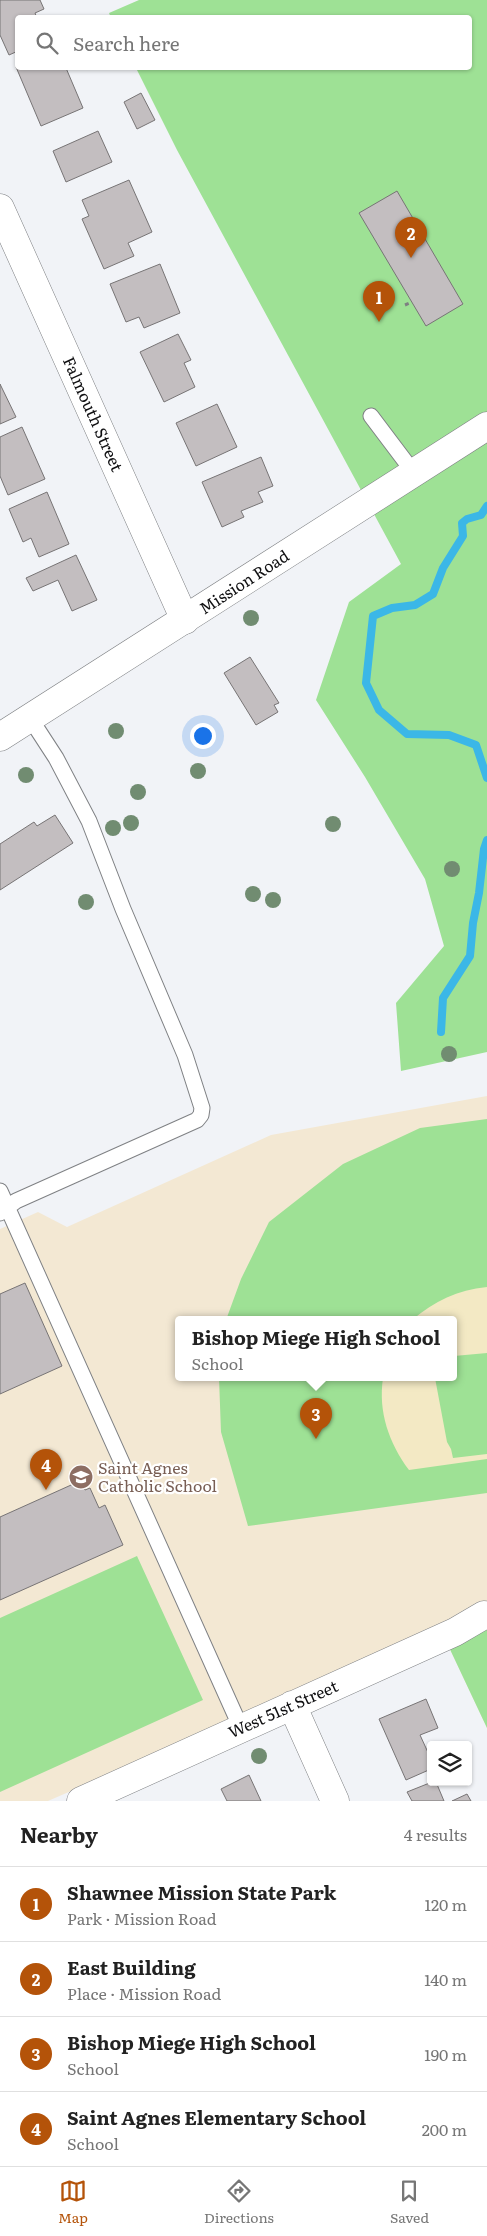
<!DOCTYPE html>
<html lang="en">
<head>
<meta charset="utf-8">
<style>
	body { margin:0; font-family:Literata,serif; background:#f6f6f6; color:#222 }
	.controls { position:absolute; right:15px; bottom:15px; display:grid; overflow:hidden; border-radius:5px; box-shadow:0 1px 4px #0004 }
	.controls button { width:45px; height:45px; display:grid; place-items:center; padding:0; border:0; border-bottom:1px solid #e0e0e0; background:#fff; color:#222; font:25px sans-serif }
	.you { position:absolute; left:202px; top:735px; width:18px; height:18px; margin:-12px; border:4px solid #fff; border-radius:50%; background:#1a73e8; box-shadow:0 0 0 8px #1a73e833 }
	.badge { display:grid; place-items:center; width:32px; height:32px; border-radius:50%; background:#b45309; color:#fff; font-size:16px; font-weight:700 }
	.pin { position:absolute; translate:-50% -41px; filter:drop-shadow(0 1px 2px #0008) }
	.pin::after { content:''; position:absolute; top:26px; width:18px; height:15px; background:inherit; clip-path:polygon(0 0,100% 0,50% 100%) }
	.popup { position:absolute; left:175px; top:1316px; width:282px; height:65px; box-sizing:border-box; display:grid; place-content:center; border-radius:5px; background:#fff; filter:drop-shadow(0 1px 4px #0005); font-size:16px; white-space:nowrap; color:#767676 }
	.popup b { font-size:19px; color:#222 }
	.popup::after { content:''; position:absolute; left:50%; top:100%; margin-left:-10px; border:10px solid transparent; border-top-color:#fff }
	.list { margin:0; padding:0; list-style:none }
	h2 { display:flex; justify-content:space-between; align-items:center; height:65px; margin:0; padding:0 20px; font-size:21px }
	h2 small { font-size:16px; font-weight:400; color:#767676 }
	.list li { display:grid; grid-template-columns:32px 1fr auto; gap:15px; align-items:center; box-sizing:border-box; height:75px; padding:0 20px; border-top:1px solid #e0e0e0 }
	.list b { display:block; font-size:19px; white-space:nowrap }
	.list p { margin:0; font-size:16px; white-space:nowrap; color:#767676 }
	.list em { font-size:16px; font-style:normal; color:#767676 }
	.icon { flex:none; width:28px; height:28px; fill:none; stroke:currentColor; stroke-width:2; stroke-linecap:round; stroke-linejoin:round }
	.map { position:relative; flex:none; width:487px; height:1801px; overflow:hidden }
	.search { position:absolute; background:#fff; box-shadow:0 1px 4px #0004; left:15px; right:15px; top:15px; height:55px; display:flex; align-items:center; gap:12px; box-sizing:border-box; padding:0 18px; border-radius:5px; color:#767676; font-size:19px }
	.sheet { height:365px; background:#fff }
	nav { display:flex; justify-content:space-around; align-items:center; box-sizing:border-box; height:70px; border-top:1px solid #e0e0e0; background:#fff; font-size:14px; color:#767676 }
	nav a { display:grid; justify-items:center; gap:2px }
	nav .on { color:#b45309 }
	.map>svg:first-child { display:block }
	.education { fill:#f3e8d3; fill-rule:evenodd }
	.green { fill:#9ee195 }
	.sand { fill:#f3e9c4 }
	.lines { fill:none; stroke-linecap:round; stroke-linejoin:round }
	.stream { stroke:#3bb7e7; stroke-width:8 }
	.building { fill:#c3bec0; stroke:#777475 }
	.lane-casing { stroke:#7f8184; stroke-width:17 }
	.street-casing { stroke:#7f8184; stroke-width:29 }
	.secondary-casing { stroke:#7f8184; stroke-width:29 }
	.path { stroke:#7e7f82; stroke-width:3; stroke-dasharray:4 4; stroke-linecap:butt }
	.lane { stroke:#fff; stroke-width:15 }
	.street { stroke:#fff; stroke-width:28 }
	.secondary { stroke:#fff; stroke-width:28 }
	.tree { fill:#718c71 }
	.labels { text-anchor:middle; stroke-width:4.5; stroke-linejoin:round; paint-order:stroke }
	.street-label { font-size:16px; fill:#101012; stroke:#fff }
	.education-label { font-size:16px; fill:#785e54; stroke:#fff; text-anchor:start }
</style>
</head>
<body>
<div class="map">
<svg width="487" height="1801" viewBox="0 0 487 1801">
	<rect width="100%" height="100%" fill="#f1f3f7"/>
	<path class="education" d="M 487,1096 L 487,1728 L 441,1630 L 48,1801 L 0,1801 L 0,1229 L 38,1212 L 67,1227 L 271,1135 ZM 178,1320 L 454,1320 L 454,1378 L 178,1378 Z"/>
	<path class="green" d="M 139,0 L 487,0 L 487,1052 L 401,1071 L 396,1003 L 444,946 L 425,879 L 365,777 L 316,700 L 349,602 L 401,564 L 177,150 L 136,68 L 470,68 L 470,18 L 111,18 L 109,13 Z
		M 487,1119 L 487,1493 L 248,1526 L 221,1432 L 219,1378 L 454,1378 L 454,1320 L 226,1320 L 241,1279 L 269,1222 L 343,1164 L 420,1128 Z
		M 137,1556 L 203,1700 L 0,1792 L 0,1618 Z
		M 487,1624 L 487,1728 L 447,1643 Z"/>
	<path class="sand" d="M 487,1287 L 487,1353 L 454,1356 L 454,1320 L 412,1320 C 435,1301 457,1290 487,1287 Z
		M 383,1378 L 435,1378 L 447,1442 L 451,1449 L 453,1458 L 487,1454 L 487,1459 L 409,1470 C 389,1443 378,1412 383,1378 Z"/>
	<g class="lines">
		<path class="stream" d="M 487,506 L 481,515 L 467,519 L 462,523 L 463,536 L 443,568 L 433,594 L 415,605 L 392,608 L 373,616 L 366,683 L 379,710 L 407,734 L 449,735 L 476,745 L 487,778
			M 441,1032 L 443,998 L 470,956 L 473,923 L 479,893 L 484,849 L 487,840"/>
	</g>
	<path class="building" d="M 0,0 L 40,0 L 44,9 L 35,13 L 37,18 L 18,18 L 18,51 L 9,55 L 0,35 Z
		M 18,66 L 18,68 L 66,68 L 83,108 L 41,126 L 16,67 Z
		M 141,93 L 155,120 L 137,129 L 124,102 Z
		M 98,131 L 112,162 L 66,182 L 53,151 Z
		M 129,180 L 152,232 L 128,243 L 134,256 L 104,269 L 82,219 L 89,216 L 82,200 Z
		M 397,191 L 463,304 L 426,326 L 359,213 Z
		M 160,264 L 180,313 L 144,328 L 139,317 L 126,322 L 110,284 Z
		M 178,334 L 191,360 L 184,363 L 195,387 L 164,402 L 140,352 Z
		M 0,384 L 16,417 L 0,424 Z
		M 217,404 L 237,447 L 196,466 L 176,423 Z
		M 22,427 L 45,479 L 8,495 L 0,476 L 0,437 Z
		M 261,457 L 273,486 L 258,492 L 263,502 L 241,511 L 244,517 L 222,527 L 202,482 Z
		M 47,492 L 69,544 L 39,557 L 31,538 L 23,542 L 9,509 Z
		M 76,555 L 97,600 L 72,611 L 58,580 L 33,591 L 26,578 Z
		M 250,657 L 279,703 L 274,705 L 278,712 L 256,725 L 224,673 Z
		M 55,815 L 73,843 L 0,890 L 0,844 L 34,822 L 37,826 Z
		M 25,1283 L 62,1366 L 0,1394 L 0,1294 Z
		M 80,1481 L 85,1490 L 90,1488 L 99,1508 L 105,1505 L 123,1545 L 0,1600 L 0,1517 Z
		M 426,1699 L 438,1728 L 420,1735 L 431,1759 L 431,1769 L 406,1780 L 379,1719 Z
		M 249,1775 L 261,1801 L 227,1801 L 221,1789 Z
		M 432,1782 L 436,1782 L 444,1801 L 412,1801 L 407,1792 Z
		M 467,1794 L 471,1801 L 452,1801 Z"/>
	<g class="lines">
		<defs>
			<path id="lane" d="M 371,416 L 414,473
				M 0,1191 L 241,1728
				M 0,1213 L 16,1201 L 197,1120 L 201,1115 L 202,1108 L 185,1055 L 123,909 L 89,821 L 56,758 L 30,718"/>
			<path id="street" d="M 0,208 L 185,620
				M 292,1705 L 335,1801
				M 81,1801 L 455,1632 L 484,1615"/>
			<path id="secondary" d="M 0,737 L 487,426"/>
		</defs>
		<use href="#lane" class="lane-casing"/>
		<use href="#street" class="street-casing"/>
		<use href="#secondary" class="secondary-casing"/>
		<path class="path" d="M 405,305 L 412,302"/>
		<use href="#lane" class="lane"/>
		<use href="#street" class="street"/>
		<use href="#secondary" class="secondary"/>
	</g>
	<g class="tree">
		<circle cx="251" cy="618" r="8"/>
		<circle cx="116" cy="731" r="8"/>
		<circle cx="198" cy="771" r="8"/>
		<circle cx="26" cy="775" r="8"/>
		<circle cx="138" cy="792" r="8"/>
		<circle cx="131" cy="823" r="8"/>
		<circle cx="333" cy="824" r="8"/>
		<circle cx="113" cy="828" r="8"/>
		<circle cx="452" cy="869" r="8"/>
		<circle cx="253" cy="894" r="8"/>
		<circle cx="273" cy="900" r="8"/>
		<circle cx="86" cy="902" r="8"/>
		<circle cx="449" cy="1054" r="8"/>
		<circle cx="259" cy="1756" r="8"/>
	</g>
	<defs>
		<symbol id="school-disc" viewBox="-11 -11 22 22"><circle r="9.5" fill="#8d6e63" stroke="#fff"/><path d="M0-5L7-2L0 1L-7-2ZM-4 1L0 2.5L4 1V4Q0 6-4 4Z" fill="#fff"/></symbol>
	</defs>
	<g fill-rule="evenodd">
		<use href="#school-disc" x="67" y="1463" width="28" height="28"/>
	</g>
	<g class="labels">
		<g class="street-label">
			<text transform="translate(93 414) rotate(66)" y="6">Falmouth Street</text>
			<text transform="translate(244 582) rotate(-33)" y="6">Mission Road</text>
			<text transform="translate(283 1709) rotate(-24)" y="6">West 51st Street</text>
		</g>
		<g class="education-label">
			<text x="98" y="1474">Saint Agnes<tspan x="98" dy="18">Catholic School</tspan></text>
		</g>
	</g>
</svg>
<div class="controls">
<button><svg class="icon" aria-label="layers" viewBox="0 0 24 24"><path d="M12 4l9 5-9 5-9-5zM3 14l9 5 9-5"/></svg></button>
</div>
<div class="you"></div>
<div class="pin badge" style="left:379px;top:322px">1</div>
<div class="pin badge" style="left:411px;top:258px">2</div>
<div class="pin badge" style="left:316px;top:1439px">3</div>
<div class="popup"><b>Bishop Miege High School</b>School</div>
<div class="pin badge" style="left:46px;top:1490px">4</div>
<div class="search"><svg class="icon" aria-label="search" viewBox="0 0 24 24"><circle cx="10" cy="10" r="6"/><path d="M15 15l6 6"/></svg>Search here</div>
</div>
<section class="sheet">
<h2>Nearby<small>4 results</small></h2>
<ul class="list">
<li><span class="badge">1</span><div><b>Shawnee Mission State Park</b><p>Park · Mission Road</p></div><em>120 m</em></li>
<li><span class="badge">2</span><div><b>East Building</b><p>Place · Mission Road</p></div><em>140 m</em></li>
<li><span class="badge">3</span><div><b>Bishop Miege High School</b><p>School</p></div><em>190 m</em></li>
<li><span class="badge">4</span><div><b>Saint Agnes Elementary School</b><p>School</p></div><em>200 m</em></li>
</ul>
</section>
<nav>
<a class="on"><svg class="icon" aria-label="map" viewBox="0 0 24 24"><path d="M3 6l6-2 6 2 6-2v14l-6 2-6-2-6 2zM9 4v14M15 6v14"/></svg>Map</a>
<a><svg class="icon" aria-label="directions" viewBox="0 0 24 24"><path d="M12 3l9 9-9 9-9-9zM9 14v-3h6M13 9l2 2-2 2"/></svg>Directions</a>
<a><svg class="icon" aria-label="saved" viewBox="0 0 24 24"><path d="M7 4h10v16l-5-4-5 4z"/></svg>Saved</a>
</nav>
</body>
</html>
